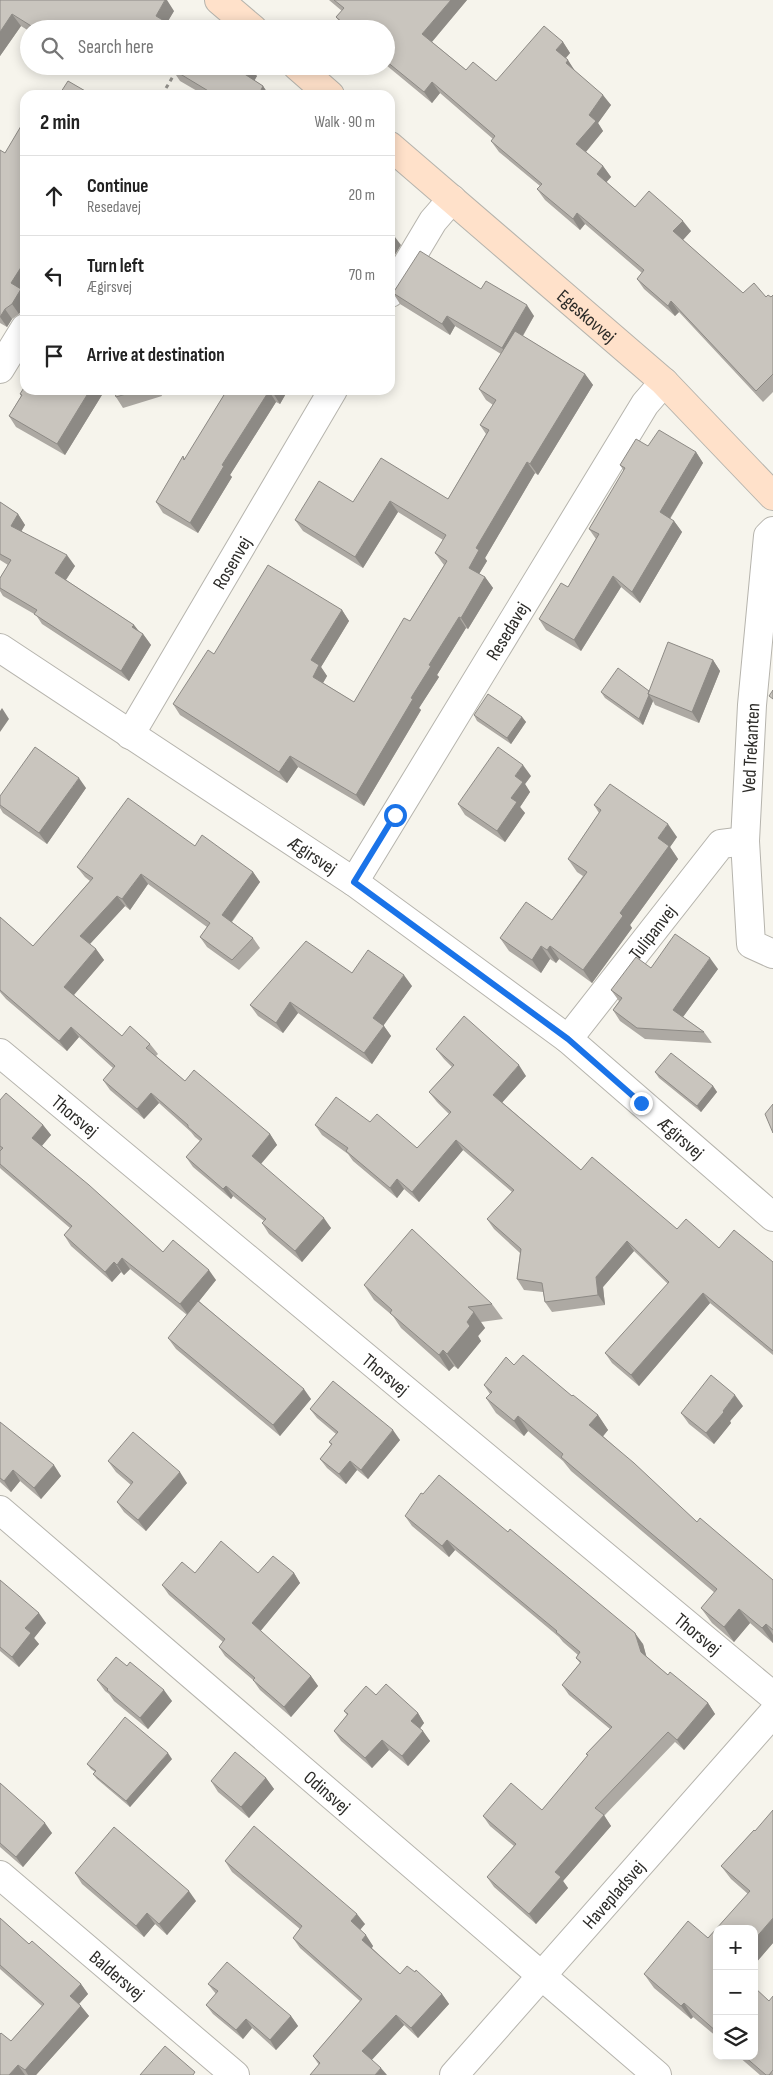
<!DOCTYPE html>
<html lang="en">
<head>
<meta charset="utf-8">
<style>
	body { margin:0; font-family:"Sofia Sans Condensed",sans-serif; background:#f6f6f6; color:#222 }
	.controls { position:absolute; right:15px; bottom:15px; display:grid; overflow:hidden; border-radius:10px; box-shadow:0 2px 12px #0003 }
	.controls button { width:45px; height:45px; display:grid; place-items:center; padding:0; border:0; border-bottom:1px solid #e0e0e0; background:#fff; color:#222; font:25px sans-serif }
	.stop { position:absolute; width:15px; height:15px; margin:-11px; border:4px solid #1a73e8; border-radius:50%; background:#fff }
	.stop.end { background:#1a73e8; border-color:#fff; box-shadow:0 1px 5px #0008 }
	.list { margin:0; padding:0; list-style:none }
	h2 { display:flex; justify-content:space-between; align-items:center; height:65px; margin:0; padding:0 20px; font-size:21px }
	h2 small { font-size:16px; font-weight:400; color:#767676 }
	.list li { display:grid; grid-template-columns:32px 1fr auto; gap:15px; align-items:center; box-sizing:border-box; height:80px; padding:0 20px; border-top:1px solid #e0e0e0 }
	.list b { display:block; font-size:19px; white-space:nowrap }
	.list p { margin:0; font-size:16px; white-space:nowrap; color:#767676 }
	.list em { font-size:16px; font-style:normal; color:#767676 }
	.icon { flex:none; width:28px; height:28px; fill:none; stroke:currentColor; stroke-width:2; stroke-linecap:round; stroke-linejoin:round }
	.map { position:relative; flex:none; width:773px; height:2075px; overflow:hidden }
	.search { position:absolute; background:#fff; box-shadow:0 2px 12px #0003; left:20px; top:20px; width:375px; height:55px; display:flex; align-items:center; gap:12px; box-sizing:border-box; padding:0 18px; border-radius:28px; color:#767676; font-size:19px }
	.panel { position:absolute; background:#fff; box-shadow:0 2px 12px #0003; left:20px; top:90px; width:375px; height:305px; border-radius:15px }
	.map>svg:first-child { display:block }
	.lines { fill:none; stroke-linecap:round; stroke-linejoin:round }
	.street-casing { stroke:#b6b4ad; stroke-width:30 }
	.secondary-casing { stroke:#b6b4ad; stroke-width:30 }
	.path { stroke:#94928d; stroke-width:3; stroke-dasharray:4 4; stroke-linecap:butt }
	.street { stroke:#fff; stroke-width:28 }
	.secondary { stroke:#ffe1ca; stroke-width:28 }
	.wall { fill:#ada9a3 }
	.shaded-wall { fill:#8d8a85 }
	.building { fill:#c9c5be; stroke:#8d8a85 }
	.route { stroke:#1a73e8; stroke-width:6 }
	.labels { text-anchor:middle; stroke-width:4.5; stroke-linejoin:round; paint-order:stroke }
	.street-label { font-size:19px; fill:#2c2b28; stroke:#fff }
</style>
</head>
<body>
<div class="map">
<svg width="773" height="2075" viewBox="0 0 773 2075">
	<rect width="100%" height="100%" fill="#f6f4ec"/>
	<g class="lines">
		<defs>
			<g id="street">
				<path d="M 390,293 L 433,221 L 452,199"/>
				<path d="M 0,369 L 25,328"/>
				<path d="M 773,531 L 768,536 L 752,705 L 745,841 L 751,944 L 773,954"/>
				<path id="s1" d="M 0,648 L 354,882 L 466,964 L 568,1039 L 773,1217"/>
				<path id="s2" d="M 130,735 L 333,390"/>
				<path id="s3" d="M 354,882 L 645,404 L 664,382"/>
				<path id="s4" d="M 568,1039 L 721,844 L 745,841"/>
				<path id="s5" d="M 0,1053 L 773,1696"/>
				<path id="s6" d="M 0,1510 L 657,2075"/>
				<path id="s7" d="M 0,1875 L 235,2075"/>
				<path id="s8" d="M 454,2075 L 773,1713"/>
			</g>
			<g id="secondary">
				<path d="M 219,0 L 253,29"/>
				<path d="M 297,66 L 330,95"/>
				<path id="s9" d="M 390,146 L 664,382 L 773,496"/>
			</g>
		</defs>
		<use href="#street" class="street-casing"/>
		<use href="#secondary" class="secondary-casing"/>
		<path class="path" d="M 162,95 L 179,66"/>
		<use href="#street" class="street"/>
		<use href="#secondary" class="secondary"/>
	</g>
	<path class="wall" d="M 0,0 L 174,11 L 167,22 L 178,29 L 29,29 L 29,31 L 21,26 L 0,56 Z
		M 329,0 L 467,0 L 432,42 L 466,70 L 496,81 L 563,42 L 570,53 L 566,58 L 575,71 L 611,105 L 598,123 L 603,131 L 586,152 L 603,166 L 611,177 L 606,182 L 635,207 L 691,231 L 683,240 L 743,293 L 771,297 L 773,295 L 773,392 L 763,402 L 679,312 L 675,316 L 644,289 L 637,279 L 642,273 L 585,224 L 580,230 L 545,200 L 537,189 L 540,186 L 499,152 L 491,141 L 493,139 L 440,93 L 432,103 L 386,65 L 386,29 L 345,29 L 336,17 L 342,11 Z
		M 172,69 L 257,76 L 254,80 L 263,86 L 269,95 L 204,95 L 180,81 Z
		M 25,122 L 25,282 L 21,289 L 25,295 L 25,304 L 19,314 L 12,319 L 7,327 L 0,323 L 0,150 L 5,153 Z
		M 481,289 L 534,316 L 523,336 L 585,374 L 593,385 L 538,475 L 535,473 L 485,558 L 487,561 L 479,574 L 485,577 L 493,588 L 468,629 L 466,628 L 437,675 L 439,677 L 419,708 L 421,710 L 364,806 L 298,767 L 287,783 L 180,715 L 173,704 L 214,654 L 342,610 L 349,621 L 321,667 L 327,676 L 323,683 L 354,702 L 410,621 L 444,565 L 435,553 L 443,540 L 398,512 L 363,568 L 303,531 L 295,520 L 353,502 L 448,499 L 486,434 L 480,425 L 493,405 L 486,400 L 479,389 L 501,354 L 455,326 L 450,335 L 400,304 L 393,293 Z
		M 25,390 L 105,390 L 65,455 L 16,427 L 9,416 L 21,396 L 20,394 Z
		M 114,390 L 160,390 L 162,396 L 123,408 L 116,397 Z
		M 227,390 L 288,390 L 280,404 L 276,402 L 230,475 L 232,477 L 198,533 L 163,513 L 156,502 L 183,456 L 185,459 Z
		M 648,446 L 696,452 L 703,463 L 670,519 L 674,521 L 682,532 L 640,603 L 621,587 L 581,651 L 546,630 L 539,619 L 568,587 L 596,539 L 589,529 L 624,471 L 620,465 Z
		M 0,502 L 18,514 L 25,525 L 21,531 L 75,566 L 66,580 L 134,625 L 139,632 L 143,634 L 151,645 L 129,681 L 42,624 L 36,615 L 3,596 L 0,591 L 0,578 L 8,565 L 0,560 Z
		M 713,660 L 720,671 L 699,723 L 655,705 L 653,701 L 643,725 L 605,698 L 601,692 L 649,691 Z
		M 474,715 L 522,717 L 526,722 L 511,744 L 477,721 Z
		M 531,776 L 525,784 L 530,792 L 520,807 L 525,813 L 505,842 L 465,815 L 458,804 Z
		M 86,788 L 47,844 L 3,813 L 0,808 L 0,796 Z
		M 594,805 L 677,837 L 670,847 L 678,859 L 630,925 L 632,928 L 592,983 L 559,959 L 556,963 L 550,959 L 541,973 L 509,951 L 500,938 L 552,920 L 583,876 L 577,872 L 568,859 L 599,813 Z
		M 195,846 L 253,872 L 260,882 L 232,922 L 253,938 L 260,948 L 239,970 L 207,947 L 200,937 L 207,927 L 148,884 L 130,910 L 125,906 L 90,944 L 96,949 L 104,960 L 74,995 L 122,1036 L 150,1044 L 158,1054 L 156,1056 L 185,1081 L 270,1134 L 277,1145 L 261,1164 L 331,1228 L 302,1262 L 269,1234 L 262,1223 L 264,1221 L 233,1196 L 231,1199 L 193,1167 L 186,1157 L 200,1141 L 195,1137 L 191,1132 L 159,1103 L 144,1119 L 110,1090 L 103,1080 L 113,1068 L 79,1037 L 67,1051 L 6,999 L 0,992 L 0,917 L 33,946 L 90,881 L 85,877 L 77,867 Z
		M 651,968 L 718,969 L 683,1017 L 704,1032 L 712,1043 L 645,1039 L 620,1021 L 613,1010 L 619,1001 L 611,990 Z
		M 352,973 L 412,986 L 383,1025 L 391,1036 L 372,1064 L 298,1013 L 283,1033 L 258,1016 L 250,1005 Z
		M 436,1049 L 526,1076 L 502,1102 L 581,1170 L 677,1229 L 719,1248 L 773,1262 L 773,1355 L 710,1303 L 639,1386 L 612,1363 L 605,1353 L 668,1284 L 634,1251 L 603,1287 L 605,1305 L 552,1312 L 545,1302 L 543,1292 L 524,1290 L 517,1279 L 520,1253 L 494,1229 L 487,1219 L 512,1192 L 463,1150 L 419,1202 L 404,1189 L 397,1198 L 353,1161 L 348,1154 L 322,1135 L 315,1125 L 370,1122 L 417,1148 L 449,1114 L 437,1102 L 429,1092 L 452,1067 L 444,1059 Z
		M 655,1072 L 713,1086 L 717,1092 L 701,1112 L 659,1078 Z
		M 0,1100 L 43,1125 L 51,1135 L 42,1146 L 163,1252 L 216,1280 L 199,1301 L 311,1399 L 280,1436 L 176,1349 L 168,1338 L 187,1315 L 130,1269 L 124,1275 L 121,1272 L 112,1282 L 71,1246 L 64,1235 L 70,1228 L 1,1169 L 0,1168 L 0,1151 L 1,1150 L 0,1150 Z
		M 364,1285 L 492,1304 L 503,1319 L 481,1322 L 485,1328 L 478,1336 L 481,1341 L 458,1369 L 454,1366 L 449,1371 L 401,1328 L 393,1316 L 374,1300 Z
		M 514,1365 L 572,1396 L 598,1415 L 608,1430 L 603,1436 L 697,1522 L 773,1580 L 773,1643 L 750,1623 L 734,1642 L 712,1623 L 701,1608 L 715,1593 L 571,1471 L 563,1461 L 528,1431 L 524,1436 L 496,1413 L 486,1398 L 490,1394 L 484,1385 Z
		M 743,1406 L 730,1421 L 731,1423 L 714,1444 L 689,1424 L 681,1413 Z
		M 310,1409 L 400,1440 L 368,1479 L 357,1470 L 346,1484 L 327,1468 L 320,1459 L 331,1445 L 329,1442 L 336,1434 L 317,1418 Z
		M 0,1422 L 61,1476 L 41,1499 L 20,1481 L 11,1492 L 0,1482 Z
		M 108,1461 L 187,1483 L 146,1531 L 124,1512 L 117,1502 L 131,1485 L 116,1472 Z
		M 405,1516 L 643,1644 L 646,1656 L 668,1675 L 708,1703 L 715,1714 L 684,1750 L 675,1742 L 604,1816 L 611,1826 L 563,1881 L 568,1888 L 536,1924 L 494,1887 L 487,1877 L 514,1846 L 490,1826 L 483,1816 L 542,1810 L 588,1756 L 586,1754 L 610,1729 L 569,1695 L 562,1685 L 580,1663 L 576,1658 L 578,1655 L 563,1642 L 559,1637 L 455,1550 L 449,1557 L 412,1526 Z
		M 195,1573 L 294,1573 L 300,1583 L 260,1631 L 311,1676 L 318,1686 L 291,1717 L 260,1690 L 253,1680 L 225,1656 L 219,1647 L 223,1642 L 169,1595 L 162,1585 Z
		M 0,1580 L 46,1623 L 34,1638 L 39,1644 L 19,1667 L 0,1651 Z
		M 127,1666 L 172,1701 L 148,1729 L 114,1701 L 109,1694 L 105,1691 L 97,1680 Z
		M 376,1695 L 418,1713 L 424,1723 L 420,1728 L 430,1741 L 408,1766 L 389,1750 L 372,1768 L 341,1741 L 334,1731 L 347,1715 L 344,1711 Z
		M 172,1759 L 130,1807 L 97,1779 L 93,1774 L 95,1772 L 91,1769 L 87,1764 Z
		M 266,1778 L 274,1789 L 249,1818 L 218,1792 L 211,1781 Z
		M 0,1783 L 52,1833 L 23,1867 L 0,1847 Z
		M 754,1830 L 773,1943 L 754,1965 L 754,1929 L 717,1929 L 717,2037 L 693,2017 L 691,2019 L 654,1988 L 644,1974 L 708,1938 L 748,1894 L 731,1879 L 721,1866 Z
		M 225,1861 L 365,1924 L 360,1930 L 373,1946 L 372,1948 L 400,1974 L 415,1972 L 442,1994 L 449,2004 L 418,2038 L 404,2025 L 372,2059 L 319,2065 L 313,2056 L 360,2001 L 300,1948 L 293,1938 L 300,1929 L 232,1872 Z
		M 75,1873 L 196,1901 L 167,1935 L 155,1924 L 144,1937 L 82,1884 Z
		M 0,1918 L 29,1944 L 81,1984 L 88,1994 L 79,2004 L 89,2016 L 36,2075 L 0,2075 L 11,2041 L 42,2006 L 0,1969 Z
		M 208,1984 L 291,2016 L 298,2026 L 276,2050 L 252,2028 L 243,2039 L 213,2014 L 206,2005 L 216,1994 Z
		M 769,2001 L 773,2075 L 760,2075 L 738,2056 L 754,2056 Z"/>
	<path class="shaded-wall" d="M 165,0 L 167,0 L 174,11 L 164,28 L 156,16 Z
		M 451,0 L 467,0 L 430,44 L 422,34 Z
		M 12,14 L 21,26 L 0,56 L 0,32 Z
		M 56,22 L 61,29 L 52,29 Z
		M 122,25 L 125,29 L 120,29 Z
		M 563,42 L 570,53 L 563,61 L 556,50 Z
		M 568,60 L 575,71 L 566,63 Z
		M 247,66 L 250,66 L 257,76 L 252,85 L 243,73 Z
		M 432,82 L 440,93 L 432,103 L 424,92 Z
		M 263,86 L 269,95 L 261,90 Z
		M 603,95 L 611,105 L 598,123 L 603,131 L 584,154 L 576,144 L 589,115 Z
		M 603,166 L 611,177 L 604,185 L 597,174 Z
		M 577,213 L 585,224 L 580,230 L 573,219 Z
		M 683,221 L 691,231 L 681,242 L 673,231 Z
		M 392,233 L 401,245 L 390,263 L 390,237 Z
		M 25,261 L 25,282 L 21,289 L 25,295 L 25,304 L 19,314 L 12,304 L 11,283 Z
		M 671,301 L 679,312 L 675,316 L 668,306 Z
		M 527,305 L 534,316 L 509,359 L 502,348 Z
		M 5,309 L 12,319 L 7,327 L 0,317 Z
		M 447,316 L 455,326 L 450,335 L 442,324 Z
		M 585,374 L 593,385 L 538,475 L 530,464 Z
		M 90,390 L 105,390 L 65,455 L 57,444 Z
		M 274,390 L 288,390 L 280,404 L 273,393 Z
		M 269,391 L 276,402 L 230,475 L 232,477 L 198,533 L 190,523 L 222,465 Z
		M 696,452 L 703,463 L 667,523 L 660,512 Z
		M 527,462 L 535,473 L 485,558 L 487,561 L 476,579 L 469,568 L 476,548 Z
		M 390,501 L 398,512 L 363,568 L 355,557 Z
		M 18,514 L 25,525 L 18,537 L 11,526 Z
		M 674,521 L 682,532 L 640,603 L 632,592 Z
		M 67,555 L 75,566 L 63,584 L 55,573 Z
		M 613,576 L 621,587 L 581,651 L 574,640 Z
		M 485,577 L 493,588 L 468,629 L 461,618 Z
		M 342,610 L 349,621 L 321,667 L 327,676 L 320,688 L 313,677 L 311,660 Z
		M 459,617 L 466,628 L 437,675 L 439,677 L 419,708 L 421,710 L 364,806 L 356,795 L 411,698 L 429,665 Z
		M 134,625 L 142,635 L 132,627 Z
		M 143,634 L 151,645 L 129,681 L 121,671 Z
		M 713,660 L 720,671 L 699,723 L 692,712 Z
		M 649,695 L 653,701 L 643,725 L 639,719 Z
		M 2,708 L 9,719 L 0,732 L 0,711 Z
		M 522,717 L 526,722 L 511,744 L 507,738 Z
		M 290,756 L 298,767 L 287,783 L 279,772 Z
		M 523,765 L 531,776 L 525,784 L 530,792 L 520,807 L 525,813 L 505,842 L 497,831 L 511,798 L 515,776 Z
		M 79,778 L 86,788 L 47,844 L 39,833 Z
		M 668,824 L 677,837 L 670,847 L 678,859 L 630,925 L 632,928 L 592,983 L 583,970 L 620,913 L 658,838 Z
		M 253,872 L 260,882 L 229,925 L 222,915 Z
		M 141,874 L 148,884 L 130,910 L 122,899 Z
		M 117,896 L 125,906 L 88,946 L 80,936 Z
		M 541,946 L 550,959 L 541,973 L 532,960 Z
		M 550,946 L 559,959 L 556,963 L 547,950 Z
		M 96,949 L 104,960 L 72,997 L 64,987 Z
		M 710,958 L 718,969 L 680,1021 L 673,1010 Z
		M 404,975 L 412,986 L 381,1029 L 373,1018 Z
		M 290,1002 L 298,1013 L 283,1033 L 276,1023 Z
		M 384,1026 L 391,1036 L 372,1064 L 364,1053 Z
		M 71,1027 L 79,1037 L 67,1051 L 59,1041 Z
		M 519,1065 L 526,1076 L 500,1105 L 493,1095 Z
		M 713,1086 L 717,1092 L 701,1112 L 697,1106 Z
		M 151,1093 L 159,1103 L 144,1119 L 137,1109 Z
		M 43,1125 L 51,1135 L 39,1149 L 32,1138 Z
		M 270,1134 L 277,1145 L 259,1166 L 252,1156 Z
		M 456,1140 L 463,1150 L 419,1202 L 412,1192 Z
		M 397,1179 L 404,1189 L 397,1198 L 390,1188 Z
		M 226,1186 L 233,1196 L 231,1199 L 223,1189 Z
		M 324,1218 L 331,1228 L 302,1262 L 295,1251 Z
		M 627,1241 L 634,1251 L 603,1287 L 605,1305 L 598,1295 L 596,1277 Z
		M 122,1258 L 130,1269 L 124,1275 L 117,1265 Z
		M 114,1262 L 121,1272 L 112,1282 L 105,1272 Z
		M 209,1270 L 216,1280 L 188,1315 L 180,1304 Z
		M 703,1293 L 710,1303 L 639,1386 L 631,1375 Z
		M 474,1312 L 485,1328 L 478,1336 L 481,1341 L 458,1369 L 447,1354 L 467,1322 Z
		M 443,1350 L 454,1366 L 449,1371 L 439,1355 Z
		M 304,1389 L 311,1399 L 280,1436 L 273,1425 Z
		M 735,1395 L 743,1406 L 730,1421 L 731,1423 L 714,1444 L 706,1433 Z
		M 598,1415 L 608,1430 L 600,1440 L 589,1425 Z
		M 518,1416 L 528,1431 L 524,1436 L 514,1421 Z
		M 393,1430 L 400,1440 L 368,1479 L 361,1470 Z
		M 350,1461 L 357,1470 L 346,1484 L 339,1474 Z
		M 54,1465 L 61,1476 L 41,1499 L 34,1488 Z
		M 13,1470 L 20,1481 L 11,1492 L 4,1481 Z
		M 180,1472 L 187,1483 L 146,1531 L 138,1520 Z
		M 447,1540 L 455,1550 L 449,1557 L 442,1546 Z
		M 294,1573 L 300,1583 L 259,1633 L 252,1623 Z
		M 739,1609 L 750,1623 L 734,1642 L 724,1627 Z
		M 39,1613 L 46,1623 L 34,1638 L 39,1644 L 19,1667 L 12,1657 L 25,1628 Z
		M 766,1624 L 773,1635 L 773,1643 L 762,1628 Z
		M 635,1633 L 643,1644 L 648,1662 L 641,1652 Z
		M 311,1676 L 318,1686 L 291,1717 L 284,1707 Z
		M 164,1690 L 172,1701 L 148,1729 L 140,1718 Z
		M 708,1703 L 715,1714 L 684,1750 L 677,1740 Z
		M 418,1713 L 424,1723 L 418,1731 L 411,1721 Z
		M 423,1731 L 430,1741 L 408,1766 L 402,1756 Z
		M 382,1740 L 389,1750 L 372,1768 L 365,1758 Z
		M 168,1753 L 172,1759 L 130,1807 L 126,1801 Z
		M 266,1778 L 274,1789 L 249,1818 L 241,1807 Z
		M 604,1815 L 611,1826 L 563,1881 L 568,1888 L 536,1924 L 529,1914 L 555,1872 Z
		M 45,1823 L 52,1833 L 23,1867 L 16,1857 Z
		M 189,1891 L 196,1901 L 167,1935 L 159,1924 Z
		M 147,1913 L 155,1924 L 144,1937 L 136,1926 Z
		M 357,1914 L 365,1924 L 358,1932 L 351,1921 Z
		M 773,1918 L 773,1943 L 754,1965 L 754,1940 Z
		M 366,1935 L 373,1946 L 370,1950 L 362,1940 Z
		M 81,1984 L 88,1994 L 77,2006 L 70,1996 Z
		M 442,1994 L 449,2004 L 418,2038 L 411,2028 Z
		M 684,2003 L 693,2017 L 691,2019 L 681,2006 Z
		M 81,2006 L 89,2016 L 36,2075 L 28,2075 L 25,2070 Z
		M 396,2015 L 404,2025 L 370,2062 L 362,2051 Z
		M 291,2016 L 298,2026 L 276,2050 L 270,2040 Z
		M 246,2019 L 252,2028 L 243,2039 L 236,2030 Z
		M 18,2065 L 25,2075 L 9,2075 Z
		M 381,2068 L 387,2075 L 375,2075 Z"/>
	<path class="building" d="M 0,0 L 165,0 L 156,16 L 178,29 L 129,29 L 122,25 L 120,29 L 68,29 L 56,22 L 52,29 L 36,29 L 12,14 L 0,32 Z
		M 334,0 L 451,0 L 422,34 L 466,70 L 473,62 L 496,81 L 544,26 L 563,42 L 556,50 L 568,60 L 566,63 L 603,95 L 589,115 L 596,121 L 576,144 L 603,166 L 597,174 L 635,207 L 649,191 L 683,221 L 673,231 L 743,293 L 754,283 L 766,297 L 768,295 L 771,297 L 773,295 L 773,374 L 756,391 L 671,301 L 668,306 L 637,279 L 644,270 L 577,213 L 573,219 L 537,189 L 542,184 L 491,141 L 495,136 L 432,82 L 424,92 L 386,61 L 386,29 L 350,29 L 336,17 L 344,8 Z
		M 173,66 L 247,66 L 243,73 L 263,86 L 261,90 L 269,95 L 215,95 L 172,69 Z
		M 68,81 L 87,92 L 86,95 L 59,95 Z
		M 24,121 L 25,122 L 25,261 L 11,283 L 21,289 L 12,304 L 5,309 L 0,317 L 0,150 L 5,153 Z
		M 420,251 L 481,289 L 486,281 L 527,305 L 502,348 L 447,316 L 442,324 L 393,293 Z
		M 515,331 L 585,374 L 530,464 L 527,462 L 476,548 L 479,550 L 469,568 L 485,577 L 461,618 L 459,617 L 429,665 L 431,666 L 411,698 L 413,699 L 356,795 L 290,756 L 279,772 L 173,704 L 208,650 L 214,654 L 268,565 L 342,610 L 311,660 L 319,665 L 313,677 L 354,702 L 404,618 L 410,621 L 447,561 L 435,553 L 446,535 L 390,501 L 355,557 L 295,520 L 319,481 L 353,502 L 381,458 L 448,499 L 489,430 L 480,425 L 496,400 L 479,389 Z
		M 25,386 L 25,390 L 90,390 L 57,444 L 9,416 L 22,395 L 20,394 Z
		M 114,390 L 139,390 L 116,397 Z
		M 227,390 L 274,390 L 273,393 L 269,391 L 222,465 L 224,466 L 190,523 L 156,502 L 183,456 L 184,460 Z
		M 659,430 L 696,452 L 660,512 L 674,521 L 632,592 L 613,576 L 574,640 L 539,619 L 561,583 L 568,587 L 599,534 L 589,529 L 625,468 L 620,465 L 636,439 L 648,446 Z
		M 0,502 L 18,514 L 11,526 L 67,555 L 55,573 L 134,625 L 132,627 L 143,634 L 121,671 L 34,614 L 37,610 L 0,588 L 0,578 L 11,560 L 0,554 Z
		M 668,642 L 713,660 L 692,712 L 648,694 Z
		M 618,668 L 649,691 L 648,694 L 649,695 L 639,719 L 601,692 Z
		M 773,690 L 773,699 L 769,696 Z
		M 488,694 L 522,717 L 507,738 L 474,715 Z
		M 35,747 L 79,778 L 39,833 L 0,805 L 0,796 Z
		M 498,747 L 523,765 L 515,776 L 523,782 L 511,798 L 517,802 L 497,831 L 458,804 Z
		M 610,784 L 668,824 L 658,838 L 669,846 L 620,913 L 623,916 L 583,970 L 550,946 L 547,950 L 541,946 L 532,960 L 500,938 L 526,902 L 552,920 L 587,872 L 568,859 L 601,810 L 594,805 Z
		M 128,798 L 195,846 L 202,835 L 253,872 L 222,915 L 253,938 L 232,960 L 200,937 L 210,923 L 141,874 L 122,899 L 117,896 L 80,936 L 96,949 L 64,987 L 122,1036 L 130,1026 L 150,1044 L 146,1048 L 185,1081 L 194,1070 L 270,1134 L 252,1156 L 324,1218 L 295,1251 L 262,1223 L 266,1219 L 226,1186 L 223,1189 L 186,1157 L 202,1139 L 188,1127 L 188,1125 L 151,1093 L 137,1109 L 103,1080 L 115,1066 L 71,1027 L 59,1041 L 0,990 L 0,917 L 33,946 L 93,878 L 77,867 Z
		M 675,934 L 710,958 L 673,1010 L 704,1032 L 637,1028 L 613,1010 L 622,998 L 611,990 L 636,957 L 651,968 Z
		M 306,941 L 352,973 L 368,950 L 404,975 L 373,1018 L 384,1026 L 364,1053 L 290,1002 L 276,1023 L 250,1005 Z
		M 464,1016 L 519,1065 L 493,1095 L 581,1170 L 592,1157 L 677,1229 L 686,1219 L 719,1248 L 734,1230 L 773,1262 L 773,1351 L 703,1293 L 631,1375 L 605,1353 L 669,1282 L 627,1241 L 596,1277 L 598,1295 L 545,1302 L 542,1283 L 517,1279 L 521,1249 L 487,1219 L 514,1190 L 456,1140 L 412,1192 L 397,1179 L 390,1188 L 346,1151 L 348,1148 L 315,1125 L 336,1097 L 370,1122 L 377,1114 L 417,1148 L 451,1112 L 429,1092 L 454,1065 L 436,1049 Z
		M 671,1053 L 713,1086 L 697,1106 L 655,1072 Z
		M 6,1093 L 43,1125 L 32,1138 L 89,1185 L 163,1252 L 173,1240 L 209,1270 L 180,1304 L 122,1258 L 117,1265 L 114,1262 L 105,1272 L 64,1235 L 72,1226 L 0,1164 L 0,1151 L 3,1148 L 0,1146 L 0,1100 Z
		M 773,1104 L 773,1133 L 765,1114 Z
		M 412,1229 L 492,1304 L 468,1307 L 474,1312 L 467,1322 L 470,1326 L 447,1354 L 443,1350 L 439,1355 L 390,1313 L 392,1310 L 364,1285 Z
		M 198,1301 L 304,1389 L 273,1425 L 168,1338 Z
		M 523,1355 L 572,1396 L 573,1395 L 598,1415 L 589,1425 L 634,1463 L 697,1522 L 700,1518 L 773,1580 L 773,1630 L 766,1624 L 762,1628 L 739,1609 L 724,1627 L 701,1608 L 717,1589 L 561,1457 L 563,1454 L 518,1416 L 514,1421 L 486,1398 L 492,1392 L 484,1385 L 506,1357 L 514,1365 Z
		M 711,1375 L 735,1395 L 723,1411 L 724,1412 L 706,1433 L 681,1413 Z
		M 333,1381 L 393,1430 L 361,1470 L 350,1461 L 339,1474 L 320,1459 L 332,1444 L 329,1442 L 338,1432 L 310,1409 Z
		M 0,1422 L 54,1465 L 34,1488 L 13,1470 L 4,1481 L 0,1478 Z
		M 133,1432 L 180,1472 L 138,1520 L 117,1502 L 133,1482 L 108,1461 Z
		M 439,1475 L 508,1532 L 510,1529 L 635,1633 L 641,1652 L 668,1675 L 670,1672 L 708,1703 L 677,1740 L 668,1732 L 595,1808 L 604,1815 L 555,1872 L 561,1877 L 529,1914 L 487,1877 L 516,1844 L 483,1816 L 511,1783 L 542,1810 L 588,1755 L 586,1754 L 612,1727 L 562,1685 L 581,1662 L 576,1658 L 580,1652 L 556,1632 L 557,1631 L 447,1540 L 442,1546 L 405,1516 L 421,1493 L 423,1494 Z
		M 221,1541 L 258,1573 L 273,1556 L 294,1573 L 252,1623 L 311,1676 L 284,1707 L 253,1680 L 255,1678 L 219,1647 L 225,1639 L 162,1585 L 182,1562 L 195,1573 Z
		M 0,1580 L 39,1613 L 25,1628 L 31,1633 L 12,1657 L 0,1647 Z
		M 116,1657 L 127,1666 L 130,1662 L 164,1690 L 140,1718 L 107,1690 L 108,1689 L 97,1680 Z
		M 386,1684 L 418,1713 L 411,1721 L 423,1731 L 402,1756 L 382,1740 L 365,1758 L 334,1731 L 348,1714 L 344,1711 L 366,1686 L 376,1695 Z
		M 125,1717 L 168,1753 L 126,1801 L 93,1774 L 96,1771 L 87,1764 Z
		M 235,1752 L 266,1778 L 241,1807 L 211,1781 Z
		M 0,1783 L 45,1823 L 16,1857 L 0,1843 Z
		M 773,1810 L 773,1918 L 754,1940 L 754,1929 L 717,1929 L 717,2032 L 684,2003 L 681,2006 L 644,1974 L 688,1921 L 708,1938 L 750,1891 L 721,1866 L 754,1830 L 755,1831 Z
		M 254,1826 L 357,1914 L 351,1921 L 366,1935 L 362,1940 L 400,1974 L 407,1966 L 415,1972 L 416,1970 L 442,1994 L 411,2028 L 396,2015 L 362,2051 L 381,2068 L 375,2075 L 310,2075 L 320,2063 L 313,2056 L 362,1999 L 293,1938 L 302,1926 L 225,1861 Z
		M 114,1827 L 189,1891 L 159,1924 L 147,1913 L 136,1926 L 75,1873 Z
		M 0,1918 L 29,1944 L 32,1941 L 81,1984 L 70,1996 L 81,2006 L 25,2070 L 18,2065 L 9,2075 L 0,2075 L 0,2034 L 1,2033 L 11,2041 L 44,2004 L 0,1965 Z
		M 227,1962 L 291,2016 L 270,2040 L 246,2019 L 236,2030 L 206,2005 L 218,1991 L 208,1984 Z
		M 754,1987 L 769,2001 L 773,1996 L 773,2070 L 769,2075 L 766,2075 L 744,2056 L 754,2056 Z
		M 165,2046 L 195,2072 L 193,2075 L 140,2075 Z"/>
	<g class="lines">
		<path class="route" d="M 395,815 L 354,882 L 568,1039 L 641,1103"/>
	</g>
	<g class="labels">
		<g class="street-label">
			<text dy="7" stroke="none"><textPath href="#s9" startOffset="260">Egeskovvej</textPath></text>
			<text dy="7" stroke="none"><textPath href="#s2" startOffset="200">Rosenvej</textPath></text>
			<text dy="7" stroke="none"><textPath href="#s3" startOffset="294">Resedavej</textPath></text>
			<text transform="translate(750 748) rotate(-87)" y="7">Ved Trekanten</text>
			<text dy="7" stroke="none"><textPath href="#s1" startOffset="375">Ægirsvej</textPath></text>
			<text dy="7" stroke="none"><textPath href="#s4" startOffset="136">Tulipanvej</textPath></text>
			<text dy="7" stroke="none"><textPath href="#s5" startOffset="98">Thorsvej</textPath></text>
			<text dy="7" stroke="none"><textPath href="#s1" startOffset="840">Ægirsvej</textPath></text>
			<text dy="7" stroke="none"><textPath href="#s5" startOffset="502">Thorsvej</textPath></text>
			<text dy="7" stroke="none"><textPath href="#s5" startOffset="908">Thorsvej</textPath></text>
			<text dy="7" stroke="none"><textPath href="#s6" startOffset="432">Odinsvej</textPath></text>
			<text dy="7" stroke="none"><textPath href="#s8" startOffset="241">Havepladsvej</textPath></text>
			<text dy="7" stroke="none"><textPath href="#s7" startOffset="154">Baldersvej</textPath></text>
		</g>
	</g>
</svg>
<div class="controls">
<button>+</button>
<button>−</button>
<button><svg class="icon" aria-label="layers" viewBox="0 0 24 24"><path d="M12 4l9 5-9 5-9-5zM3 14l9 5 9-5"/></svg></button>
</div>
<div class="stop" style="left:395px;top:815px"></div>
<div class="stop end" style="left:641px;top:1103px"></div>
<div class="search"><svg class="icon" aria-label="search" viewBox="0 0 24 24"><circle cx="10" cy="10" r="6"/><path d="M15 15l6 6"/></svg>Search here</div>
<section class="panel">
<h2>2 min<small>Walk · 90 m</small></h2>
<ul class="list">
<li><svg class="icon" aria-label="ahead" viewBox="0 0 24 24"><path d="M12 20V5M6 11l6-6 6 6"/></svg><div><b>Continue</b><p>Resedavej</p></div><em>20 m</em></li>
<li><svg class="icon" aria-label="left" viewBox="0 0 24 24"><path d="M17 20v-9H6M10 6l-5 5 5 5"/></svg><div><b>Turn left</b><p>Ægirsvej</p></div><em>70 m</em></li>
<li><svg class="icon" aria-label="arrive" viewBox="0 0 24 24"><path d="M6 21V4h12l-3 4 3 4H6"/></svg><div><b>Arrive at destination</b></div></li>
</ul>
</section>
</div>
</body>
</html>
